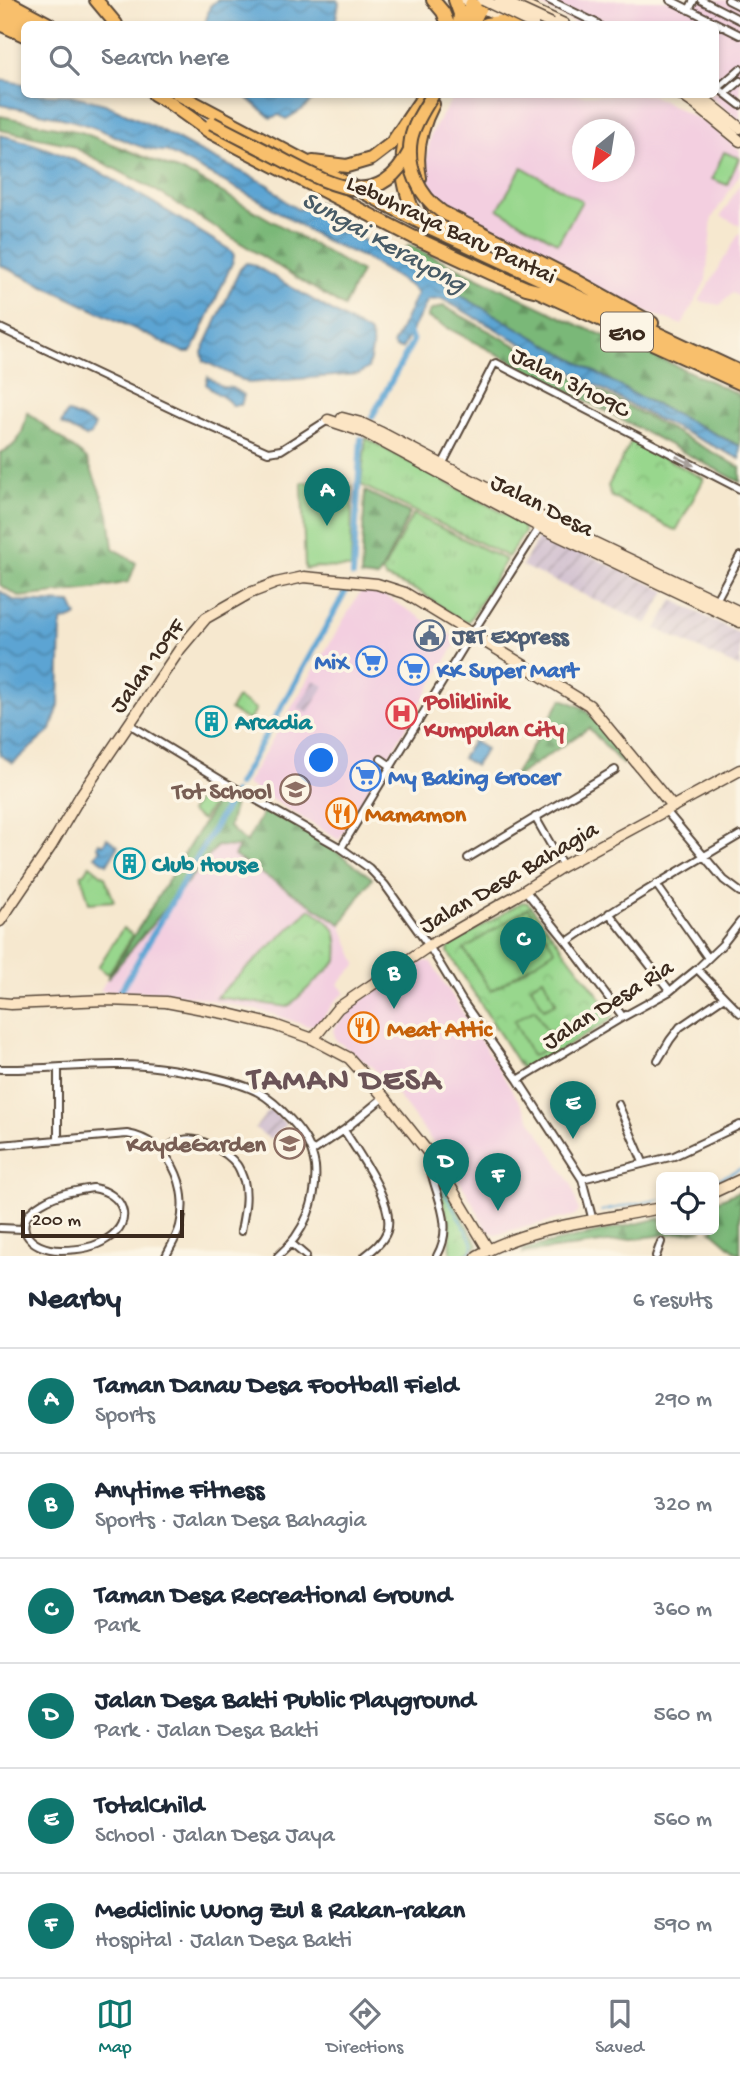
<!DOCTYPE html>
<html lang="en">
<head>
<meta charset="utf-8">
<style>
	body { margin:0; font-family:"Gochi Hand",sans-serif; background:#f6f6f7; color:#1f2937 }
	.controls { position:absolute; right:21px; bottom:21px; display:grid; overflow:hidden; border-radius:10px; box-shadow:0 4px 10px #0003 }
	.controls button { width:63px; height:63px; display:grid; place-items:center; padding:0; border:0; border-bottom:2px solid #e0e1e3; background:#fff; color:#1f2937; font:35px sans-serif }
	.compass { position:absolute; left:572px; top:119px; width:63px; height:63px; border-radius:50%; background:#fff; box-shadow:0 4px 10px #0003; rotate:210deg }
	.scale { position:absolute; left:21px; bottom:18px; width:163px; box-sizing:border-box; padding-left:7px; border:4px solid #3b2a1e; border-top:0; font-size:19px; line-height:24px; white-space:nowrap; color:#3b2a1e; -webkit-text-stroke:5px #fcf5e5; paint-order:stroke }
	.you { position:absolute; left:322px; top:761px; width:24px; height:24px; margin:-18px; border:5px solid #fff; border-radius:50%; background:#1a73e8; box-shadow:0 0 0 10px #1a73e833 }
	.badge { display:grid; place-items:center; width:46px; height:46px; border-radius:50%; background:#0f766e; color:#fff; font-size:23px; font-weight:700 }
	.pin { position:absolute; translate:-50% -58px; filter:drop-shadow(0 2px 4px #0008) }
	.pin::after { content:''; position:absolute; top:37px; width:24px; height:21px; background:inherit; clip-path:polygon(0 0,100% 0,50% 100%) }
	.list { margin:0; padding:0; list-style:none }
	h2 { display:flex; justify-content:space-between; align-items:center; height:91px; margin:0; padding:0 28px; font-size:30px }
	h2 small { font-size:23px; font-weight:400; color:#747a83 }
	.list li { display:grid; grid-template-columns:46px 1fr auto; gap:21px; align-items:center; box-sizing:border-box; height:105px; padding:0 28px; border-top:2px solid #e0e1e3 }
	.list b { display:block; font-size:26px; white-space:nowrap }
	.list p { margin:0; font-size:23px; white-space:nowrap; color:#747a83 }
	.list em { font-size:23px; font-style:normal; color:#747a83 }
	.icon { flex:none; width:38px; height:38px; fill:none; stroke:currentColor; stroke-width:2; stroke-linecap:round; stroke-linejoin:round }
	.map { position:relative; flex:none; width:740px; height:1256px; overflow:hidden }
	.search { position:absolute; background:#fff; box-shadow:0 4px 10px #0003; left:21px; right:21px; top:21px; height:77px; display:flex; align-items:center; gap:18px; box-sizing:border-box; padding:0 24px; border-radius:10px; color:#747a83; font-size:26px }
	.sheet { height:721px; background:#fff }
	nav { display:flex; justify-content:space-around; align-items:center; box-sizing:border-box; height:98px; border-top:2px solid #e0e1e3; background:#fff; font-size:19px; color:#747a83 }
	nav a { display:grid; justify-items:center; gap:4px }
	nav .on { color:#0f766e }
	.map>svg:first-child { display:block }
	.built { fill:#f3cfe0; fill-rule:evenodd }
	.industrial { fill:url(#industrial-furrows) }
	.grass { fill:url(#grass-tufts); stroke:#6a8056; stroke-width:2 }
	.forest { fill:url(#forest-firs); stroke:#5a714b; stroke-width:2 }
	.park { fill:url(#park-crowns); stroke:#6a8056; stroke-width:2 }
	.garden { fill:#98d78d; stroke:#6a8056; stroke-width:2 }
	.water { fill:url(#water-waves); stroke:#4c6778; stroke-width:2 }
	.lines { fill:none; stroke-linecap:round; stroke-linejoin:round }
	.stream { stroke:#5ca4d3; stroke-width:2 }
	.canal { stroke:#5ca4d3; stroke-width:6 }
	.street-casing { stroke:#574639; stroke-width:10 }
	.secondary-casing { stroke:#574639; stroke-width:13 }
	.highway-casing { stroke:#574639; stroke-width:16 }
	.street { stroke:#fff; stroke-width:6 }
	.secondary { stroke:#fce5c4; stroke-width:10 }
	.highway { stroke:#f8bf6c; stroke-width:12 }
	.secondary-bridge-casing { stroke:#574639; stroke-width:13; stroke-linecap:butt }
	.highway-bridge-casing { stroke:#574639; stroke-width:16; stroke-linecap:butt }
	.secondary-bridge { stroke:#fce5c4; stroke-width:10 }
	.highway-bridge { stroke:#f8bf6c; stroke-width:12 }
	.oneway { fill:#a79f9a }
	.labels { text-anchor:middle; stroke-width:7; stroke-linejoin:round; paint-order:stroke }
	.shield { fill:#fcf5e5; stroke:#75675a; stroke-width:2 }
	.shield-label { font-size:23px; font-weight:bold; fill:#3b2a1e }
	.street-label { font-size:24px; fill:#3b2a1e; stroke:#fcf5e5 }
	.service-label { font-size:24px; font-weight:bold; fill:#4e5e75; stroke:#fcf5e5; text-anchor:start }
	.shop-label { font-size:24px; font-weight:bold; fill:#366cbe; stroke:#fcf5e5; text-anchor:start }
	.health-label { font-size:24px; font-weight:bold; fill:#be3a42; stroke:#fcf5e5; text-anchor:start }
	.culture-label { font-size:24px; font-weight:bold; fill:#0d838f; stroke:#fcf5e5; text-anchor:start }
	.education-label { font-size:24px; font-weight:bold; fill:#785e54; stroke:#fcf5e5; text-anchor:end }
	.food-label { font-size:24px; font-weight:bold; fill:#c56008; stroke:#fcf5e5; text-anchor:start }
	.water-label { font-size:26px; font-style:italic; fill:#485b66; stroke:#fcf5e5 }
	.district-label { font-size:32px; font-weight:bold; letter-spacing:2px; fill:#6b5357; stroke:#fcf5e5 }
</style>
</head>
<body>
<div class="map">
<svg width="740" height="1256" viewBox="0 0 740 1256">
	<defs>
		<pattern id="industrial-furrows" width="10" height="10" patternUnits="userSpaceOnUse" patternTransform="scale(1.75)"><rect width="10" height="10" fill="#cfbdcf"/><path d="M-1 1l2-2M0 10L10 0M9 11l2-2" fill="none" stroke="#a99aa7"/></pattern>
		<pattern id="grass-tufts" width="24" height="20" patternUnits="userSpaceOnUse" patternTransform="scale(1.75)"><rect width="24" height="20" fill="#98d78d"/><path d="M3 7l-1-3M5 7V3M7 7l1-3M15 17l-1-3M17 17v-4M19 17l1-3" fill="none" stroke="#84b979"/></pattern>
		<pattern id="forest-firs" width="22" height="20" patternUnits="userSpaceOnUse" patternTransform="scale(1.75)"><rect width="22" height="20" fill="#7ab878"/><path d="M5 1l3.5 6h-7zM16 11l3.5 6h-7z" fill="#659662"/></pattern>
		<pattern id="park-crowns" width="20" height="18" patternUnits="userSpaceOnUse" patternTransform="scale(1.75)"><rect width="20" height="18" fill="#98d78d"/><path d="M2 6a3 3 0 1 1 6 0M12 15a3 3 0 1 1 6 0" fill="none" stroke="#84b979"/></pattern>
		<pattern id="water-waves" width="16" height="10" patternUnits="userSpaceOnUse" patternTransform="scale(1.75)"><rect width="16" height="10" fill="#5ca4d3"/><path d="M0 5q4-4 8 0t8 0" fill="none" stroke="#4d86ab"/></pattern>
	</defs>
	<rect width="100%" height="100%" fill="#fcf5e5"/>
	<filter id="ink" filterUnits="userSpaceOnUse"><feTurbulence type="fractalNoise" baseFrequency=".0143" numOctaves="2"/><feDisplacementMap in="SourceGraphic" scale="14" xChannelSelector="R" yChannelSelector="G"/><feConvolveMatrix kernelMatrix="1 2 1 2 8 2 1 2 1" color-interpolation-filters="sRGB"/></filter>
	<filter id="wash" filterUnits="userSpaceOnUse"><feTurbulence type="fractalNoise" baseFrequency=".00686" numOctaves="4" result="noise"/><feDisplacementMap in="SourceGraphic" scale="28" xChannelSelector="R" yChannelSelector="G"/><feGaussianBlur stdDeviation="1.57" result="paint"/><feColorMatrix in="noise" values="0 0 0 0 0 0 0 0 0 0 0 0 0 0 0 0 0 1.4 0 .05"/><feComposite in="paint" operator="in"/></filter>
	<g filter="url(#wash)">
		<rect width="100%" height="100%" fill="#f6e8cf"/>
		<path class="built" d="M 530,0 L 740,0 L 740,121 L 708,95 L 716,94 L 716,24 L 577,24 Z
			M 454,95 L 651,95 L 708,124 L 740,150 L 740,174 L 712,218 L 706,280 L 682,325 L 632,306 L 470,223 L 441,204 L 432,191 L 425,168 L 431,134 ZM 582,130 L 624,130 L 624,172 L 582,172 Z
			M 740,184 L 740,226 L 721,216 Z
			M 740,232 L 740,297 L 732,293 L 720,305 L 699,301 Z
			M 365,584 L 458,640 L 339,840 L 246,784 Z
			M 217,846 L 239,847 L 234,857 L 341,924 L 357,964 L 338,984 L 345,993 L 336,1000 L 319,1023 L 308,1026 L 269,1013 L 197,997 L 162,992 L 100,991 L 107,979 Z
			M 425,961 L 431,962 L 572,1185 L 579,1211 L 576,1215 L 496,1234 L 486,1230 L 474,1205 L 449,1164 L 399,1097 L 372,1067 L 336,1040 L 333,1030 L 349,1010 L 370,994 Z"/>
		<path class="industrial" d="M 541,533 L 666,591 L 647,624 L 522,566 Z
			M 673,600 L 740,634 L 740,668 L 656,629 Z
			M 314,680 L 324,686 L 308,713 L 298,708 Z
			M 270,1109 L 286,1124 L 270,1139 L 255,1128 Z"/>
		<path class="grass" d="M 366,438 L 523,524 L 524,533 L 508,557 L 361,485 Z
			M 413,514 L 506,560 L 469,621 L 462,621 L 420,592 L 386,578 L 382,572 Z"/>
		<path class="forest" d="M 0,116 L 81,132 L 195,177 L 361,272 L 344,307 L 155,190 L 68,144 L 0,130 Z
			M 409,245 L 580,326 L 646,352 L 740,395 L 740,446 L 636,395 L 456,293 L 421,269 L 398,259 Z
			M 443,306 L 740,467 L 740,482 L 427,317 L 430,311 Z
			M 27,412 L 87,459 L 109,514 L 113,548 L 136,563 L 129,582 L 93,589 L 20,597 L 0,585 L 0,453 C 19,446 24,432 27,412 Z
			M 365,491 L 410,513 L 378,578 L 361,576 Z
			M 562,699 L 584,708 L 630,761 L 622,764 L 589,728 L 511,780 Z
			M 222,793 L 236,798 L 229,827 L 246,843 L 265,809 C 304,827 338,852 372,878 L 341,924 L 234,856 L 239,847 L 217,846 L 107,979 Z
			M 740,1191 L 740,1255 L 711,1230 L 714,1230 L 714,1202 Z
			M 661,1218 L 661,1230 L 703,1230 L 523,1253 L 524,1249 Z"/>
		<path class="park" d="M 632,440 L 704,479 L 676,531 L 611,496 L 608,486 Z
			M 90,865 L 105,877 L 114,901 L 89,903 L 81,874 L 85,873 Z
			M 522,902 L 528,903 L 613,1014 L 612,1019 L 527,1070 L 522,1069 L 448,952 L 449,946 Z
			M 310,909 C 336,925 339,930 337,961 L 288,1007 L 216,997 Z
			M 433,1166 L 478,1245 L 463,1256 L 451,1256 L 450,1227 Z"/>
		<path class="garden" d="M 724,152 L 739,158 L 727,185 L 712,179 Z
			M 522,167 L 582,201 L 558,243 L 498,209 Z
			M 302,482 L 352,486 L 351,568 L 316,567 L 305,569 Z
			M 237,698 L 256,709 L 249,721 L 230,710 Z
			M 208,785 L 220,793 L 202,820 L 190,812 Z
			M 528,908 L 555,950 L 491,991 L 464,949 Z
			M 123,928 L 133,935 L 108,974 L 98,967 Z
			M 543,978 L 556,1003 L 544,1009 L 531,986 Z
			M 535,1009 L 554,1045 L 532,1056 L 514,1021 Z"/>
		<path class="water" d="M 217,0 L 337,0 L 339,3 L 335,24 L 205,24 L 210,6 Z
			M 0,80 L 24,84 L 24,94 L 71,95 L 105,104 L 153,126 L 199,151 L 269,185 L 286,202 L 297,209 L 306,209 L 314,202 L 323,205 L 324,220 L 328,230 L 350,233 L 371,244 L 385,258 L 407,262 L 443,282 L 456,293 L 636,395 L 740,446 L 740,459 L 653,417 L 442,299 L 428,300 L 402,349 L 396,348 L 393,345 L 417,294 L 413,288 L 365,258 L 322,239 L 259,200 L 166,151 C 145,153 112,133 90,126 C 61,116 30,111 0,105 Z
			M 244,95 L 318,95 L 303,109 L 286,119 L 279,115 L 271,118 Z
			M 0,135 C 84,153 157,206 230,250 L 234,255 L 233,261 L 194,348 L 190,352 L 183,352 L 0,265 Z
			M 246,263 L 252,264 L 369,333 C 376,342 370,357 368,368 L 359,374 L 248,383 L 204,361 L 202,352 L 240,269 Z
			M 208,377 L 222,387 L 232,388 L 244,395 L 241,405 L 232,405 C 223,393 214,395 206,384 Z
			M 67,412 L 95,425 L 91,435 L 86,437 L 61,424 Z
			M 0,591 L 15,601 L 71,603 L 77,616 L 61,622 L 59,705 L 51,730 L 13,763 L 0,755 Z
			M 473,741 L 486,749 L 475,766 L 462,758 Z
			M 107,838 L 118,846 L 107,864 L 95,856 L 100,849 L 97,847 L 99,843 L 103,845 Z"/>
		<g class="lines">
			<path class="stream" d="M 714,1181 L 740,1169
				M 442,1189 L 473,1243 L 472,1251 L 464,1256
				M 601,1211 L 661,1199"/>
			<path class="canal" d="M 372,417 L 413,341 L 407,329
				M 353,575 L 361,439
				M 238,785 L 347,589
				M 119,994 L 234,793"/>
		</g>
	</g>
	<g filter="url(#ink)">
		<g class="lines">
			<defs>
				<path id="street" d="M 549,0 L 598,24
					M 670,0 L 740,35
					M 701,0 L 740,20
					M 728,0 L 740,6
					M 689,10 L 694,0
					M 718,88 L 740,105
					M 716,90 L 740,69
					M 726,93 L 740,81
					M 0,328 L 182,414 L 268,452 L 281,450 L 328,420
					M 441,467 L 494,364 L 496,363 L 740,489
					M 714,604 L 740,556
					M 129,724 L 221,780 L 341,848 L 369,868 L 385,885 L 429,946 L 463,1002 L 518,1080 L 582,1179 L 593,1221
					M 381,759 L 391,766
					M 666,811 L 724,880 L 740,892
					M 535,817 L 563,866
					M 341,848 L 471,635 L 541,525
					M 468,858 L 615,770
					M 656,884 L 708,958
					M 525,890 L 567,942 L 623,1017
					M 609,913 L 670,991
					M 567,942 C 623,903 681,870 740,835
					M 697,969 L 740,1013
					M 658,1060 L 670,1040 L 680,1027 L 724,997
					M 58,1068 L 58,1140
					M 0,1069 C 41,1070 82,1064 123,1065 C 152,1065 180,1070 208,1076 C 225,1080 243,1084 258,1092 C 271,1099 281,1109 291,1120 C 304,1134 312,1147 315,1166 C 318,1200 304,1234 278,1256
					M 518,1080 L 623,1017 L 670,991 L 697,969 L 722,945 L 740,922
					M 618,1104 L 643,1162
					M 344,1130 C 358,1153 396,1204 387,1231 C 383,1242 374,1249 365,1256
					M 0,1145 L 127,1134 C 170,1141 190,1186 180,1226 C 177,1237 171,1246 166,1256
					M 164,1151 C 170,1146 175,1141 183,1140 C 200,1136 227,1152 237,1165 C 240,1169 242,1176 244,1181 C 248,1197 244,1215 241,1231
					M 313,1151 L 344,1130 L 384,1097
					M 435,1161 L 432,1165 L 431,1171 C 438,1201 454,1226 437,1256
					M 582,1179 L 674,1156 L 740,1125
					M 93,1188 C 123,1193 136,1221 107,1239 C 94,1248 77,1250 61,1250 C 28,1250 8,1223 42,1203 C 58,1193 75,1191 93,1188 Z
					M 0,1228 L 23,1229
					M 292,1244 L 306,1256
					M 656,1256 L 661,1242"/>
				<path id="secondary" d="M 466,0 L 510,21
					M 512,0 L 564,24
					M 680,94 L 696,105 L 740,141
					M 698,94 L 740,128
					M 342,418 L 361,423 L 380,432 L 545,519 L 740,612
					M 328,420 L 364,432 L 540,527 L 740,622
					M 0,921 L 51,846 L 81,795 L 180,649 L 206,618 L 250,593 L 276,583 L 304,577 L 377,584 L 405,593 L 589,705 L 673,807
					M 0,1003 L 11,1004 L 105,1000 L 166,1002 L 229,1014 L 274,1025 L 313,1039 L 349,1058 L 384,1097 L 435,1161 L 488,1249
					M 313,1039 L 338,1008 L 429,946 L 514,897 L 563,866 L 740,770
					M 714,1192 L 740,1180
					M 477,1256 C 531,1225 601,1220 661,1208"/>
				<path id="highway" d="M 4,0 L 49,24
					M 96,0 L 116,24
					M 433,0 L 443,12 L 448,24
					M 455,0 L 460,14 L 459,24
					M 0,11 L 25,24
					M 0,24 L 24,35
					M 462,24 L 472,3
					M 472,24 L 481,7
					M 486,24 L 500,22 L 516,24
					M 154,94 L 168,102 L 210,132 L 244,150 L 413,237 L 493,274 L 526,288 L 538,291 L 740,383
					M 178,94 L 429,227 L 740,372
					M 409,129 C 398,157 402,183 413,211
					M 313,162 L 347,166 L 371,159 L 392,143 L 425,94
					M 420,178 C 415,153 421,127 433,104
					M 430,204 L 442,222 L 457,235
					M 573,279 L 652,323"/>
			</defs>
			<use href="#street" class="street-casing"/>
			<use href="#secondary" class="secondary-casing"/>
			<use href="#highway" class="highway-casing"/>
			<use href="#street" class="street"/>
			<use href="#secondary" class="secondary"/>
			<use href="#highway" class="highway"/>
			<defs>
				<path id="secondary-bridge" d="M 483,0 L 533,24
					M 500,0 L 552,24"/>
				<path id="highway-bridge" d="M 433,94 C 425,108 414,123 411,139 C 406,167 419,196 442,212 L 573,279
					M 212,123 C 236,136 261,148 285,161 C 331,185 378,213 410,151"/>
			</defs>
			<use href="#secondary-bridge" class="secondary-bridge-casing"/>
			<use href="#highway-bridge" class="highway-bridge-casing"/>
			<use href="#secondary-bridge" class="secondary-bridge"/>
			<use href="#highway-bridge" class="highway-bridge"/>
		</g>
		<defs><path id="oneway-solid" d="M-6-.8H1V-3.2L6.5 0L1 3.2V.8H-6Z" transform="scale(1.75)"/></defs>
		<use class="oneway" href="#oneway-solid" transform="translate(685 461) rotate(27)"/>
	</g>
	<defs>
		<symbol id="civic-ring" viewBox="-11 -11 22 22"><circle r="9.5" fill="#fcf5e5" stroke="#5c6f8a" stroke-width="1.5"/><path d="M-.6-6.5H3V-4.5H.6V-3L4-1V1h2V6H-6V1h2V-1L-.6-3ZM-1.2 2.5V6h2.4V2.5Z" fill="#5c6f8a"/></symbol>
		<symbol id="supermarket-ring" viewBox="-11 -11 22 22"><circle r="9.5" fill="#fcf5e5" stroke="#3f7fe0" stroke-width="1.5"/><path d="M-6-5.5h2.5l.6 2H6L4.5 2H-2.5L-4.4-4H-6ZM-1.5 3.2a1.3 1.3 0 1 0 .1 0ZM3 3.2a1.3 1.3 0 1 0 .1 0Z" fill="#3f7fe0"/></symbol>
		<symbol id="hospital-ring" viewBox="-11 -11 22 22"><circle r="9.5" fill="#fcf5e5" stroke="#e0444e" stroke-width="1.5"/><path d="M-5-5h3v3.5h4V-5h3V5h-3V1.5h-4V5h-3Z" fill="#e0444e"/></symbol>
		<symbol id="building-ring" viewBox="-11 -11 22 22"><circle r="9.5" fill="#fcf5e5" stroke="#0f9aa8" stroke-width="1.5"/><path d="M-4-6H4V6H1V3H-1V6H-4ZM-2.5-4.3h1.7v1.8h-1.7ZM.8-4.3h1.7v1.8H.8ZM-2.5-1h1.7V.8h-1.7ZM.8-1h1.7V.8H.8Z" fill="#0f9aa8"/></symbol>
		<symbol id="school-ring" viewBox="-11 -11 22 22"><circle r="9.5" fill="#fcf5e5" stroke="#8d6e63" stroke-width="1.5"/><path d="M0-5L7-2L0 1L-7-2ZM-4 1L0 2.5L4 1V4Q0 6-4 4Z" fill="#8d6e63"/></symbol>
		<symbol id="restaurant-ring" viewBox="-11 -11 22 22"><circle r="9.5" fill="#fcf5e5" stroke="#e8710a" stroke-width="1.5"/><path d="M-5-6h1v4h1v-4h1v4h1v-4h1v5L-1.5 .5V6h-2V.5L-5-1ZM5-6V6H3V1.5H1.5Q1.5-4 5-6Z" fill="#e8710a"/></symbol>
	</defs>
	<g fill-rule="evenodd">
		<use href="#civic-ring" x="412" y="618" width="35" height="35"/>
		<use href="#supermarket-ring" x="354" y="644" width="35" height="35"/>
		<use href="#supermarket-ring" x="396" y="652" width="35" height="35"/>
		<use href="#hospital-ring" x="384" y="696" width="35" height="35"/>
		<use href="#building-ring" x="194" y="704" width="35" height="35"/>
		<use href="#supermarket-ring" x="348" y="758" width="35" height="35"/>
		<use href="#school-ring" x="278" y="772" width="35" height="35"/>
		<use href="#restaurant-ring" x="324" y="796" width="35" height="35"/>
		<use href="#building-ring" x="112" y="846" width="35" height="35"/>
		<use href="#restaurant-ring" x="346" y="1010" width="35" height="35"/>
		<use href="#school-ring" x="272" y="1126" width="35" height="35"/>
	</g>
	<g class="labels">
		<rect class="shield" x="601" y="312.5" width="52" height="39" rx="5"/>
		<g class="shield-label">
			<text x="627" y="340">E10</text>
		</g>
		<g class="street-label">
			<text transform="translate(452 228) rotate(25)" y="8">Lebuhraya Baru Pantai</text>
			<text transform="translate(571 381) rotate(27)" y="8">Jalan 3/109C</text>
			<text transform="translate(543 504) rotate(27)" y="8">Jalan Desa</text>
			<text transform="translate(146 665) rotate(-54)" y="8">Jalan 109F</text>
			<text transform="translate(508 876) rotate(-30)" y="8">Jalan Desa Bahagia</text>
			<text transform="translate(607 1003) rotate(-32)" y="8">Jalan Desa Ria</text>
		</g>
		<g class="service-label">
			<text x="452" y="643">J&amp;T Express</text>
		</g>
		<g class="shop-label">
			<text x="349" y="669" text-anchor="end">MiX</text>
			<text x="437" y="677">KK Super Mart</text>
			<text x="388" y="784">My Baking Grocer</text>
		</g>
		<g class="health-label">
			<text x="424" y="708">Poliklinik<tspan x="424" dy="28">Kumpulan City</tspan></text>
		</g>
		<g class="culture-label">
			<text x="235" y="729">Arcadia</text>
			<text x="152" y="871">Club House</text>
		</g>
		<g class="education-label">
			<text x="272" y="798">Tot School</text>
			<text x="266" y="1151">KaydeGarden</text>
		</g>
		<g class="food-label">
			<text x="365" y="821">Mamamon</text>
			<text x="387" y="1036">Meat Attic</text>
		</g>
		<g class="water-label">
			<text transform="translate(385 240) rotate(29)" y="9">Sungai Kerayong</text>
		</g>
		<g class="district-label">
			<text x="345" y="1088">TAMAN DESA</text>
		</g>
	</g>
</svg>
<div class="controls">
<button><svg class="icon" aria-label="locate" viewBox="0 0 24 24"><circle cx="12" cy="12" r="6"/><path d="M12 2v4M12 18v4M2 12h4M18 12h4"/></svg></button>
</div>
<svg class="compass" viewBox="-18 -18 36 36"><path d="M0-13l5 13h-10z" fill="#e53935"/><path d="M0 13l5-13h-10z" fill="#747a83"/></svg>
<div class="scale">200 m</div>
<div class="you"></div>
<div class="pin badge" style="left:327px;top:526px">A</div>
<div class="pin badge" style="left:394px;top:1009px">B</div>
<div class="pin badge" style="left:523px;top:975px">C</div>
<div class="pin badge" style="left:446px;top:1197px">D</div>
<div class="pin badge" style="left:573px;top:1139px">E</div>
<div class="pin badge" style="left:498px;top:1211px">F</div>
<div class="search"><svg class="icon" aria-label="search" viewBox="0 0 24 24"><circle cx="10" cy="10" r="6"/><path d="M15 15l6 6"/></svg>Search here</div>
</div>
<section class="sheet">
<h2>Nearby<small>6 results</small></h2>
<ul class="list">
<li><span class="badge">A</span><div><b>Taman Danau Desa Football Field</b><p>Sports</p></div><em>290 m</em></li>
<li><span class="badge">B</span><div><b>Anytime Fitness</b><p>Sports · Jalan Desa Bahagia</p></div><em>320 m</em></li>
<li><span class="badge">C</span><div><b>Taman Desa Recreational Ground</b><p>Park</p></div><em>360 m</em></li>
<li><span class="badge">D</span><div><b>Jalan Desa Bakti Public Playground</b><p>Park · Jalan Desa Bakti</p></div><em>560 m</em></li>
<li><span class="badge">E</span><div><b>TotalChild</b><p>School · Jalan Desa Jaya</p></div><em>560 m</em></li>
<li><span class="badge">F</span><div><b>Mediclinic Wong Zul &amp; Rakan-rakan</b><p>Hospital · Jalan Desa Bakti</p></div><em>590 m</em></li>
</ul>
</section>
<nav>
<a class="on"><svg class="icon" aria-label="map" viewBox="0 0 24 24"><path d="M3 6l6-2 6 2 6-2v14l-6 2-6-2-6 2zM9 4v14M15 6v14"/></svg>Map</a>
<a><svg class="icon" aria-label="directions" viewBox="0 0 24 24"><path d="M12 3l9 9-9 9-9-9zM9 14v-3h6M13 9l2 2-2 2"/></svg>Directions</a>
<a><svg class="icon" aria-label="saved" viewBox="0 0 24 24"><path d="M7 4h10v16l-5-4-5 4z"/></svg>Saved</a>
</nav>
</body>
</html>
